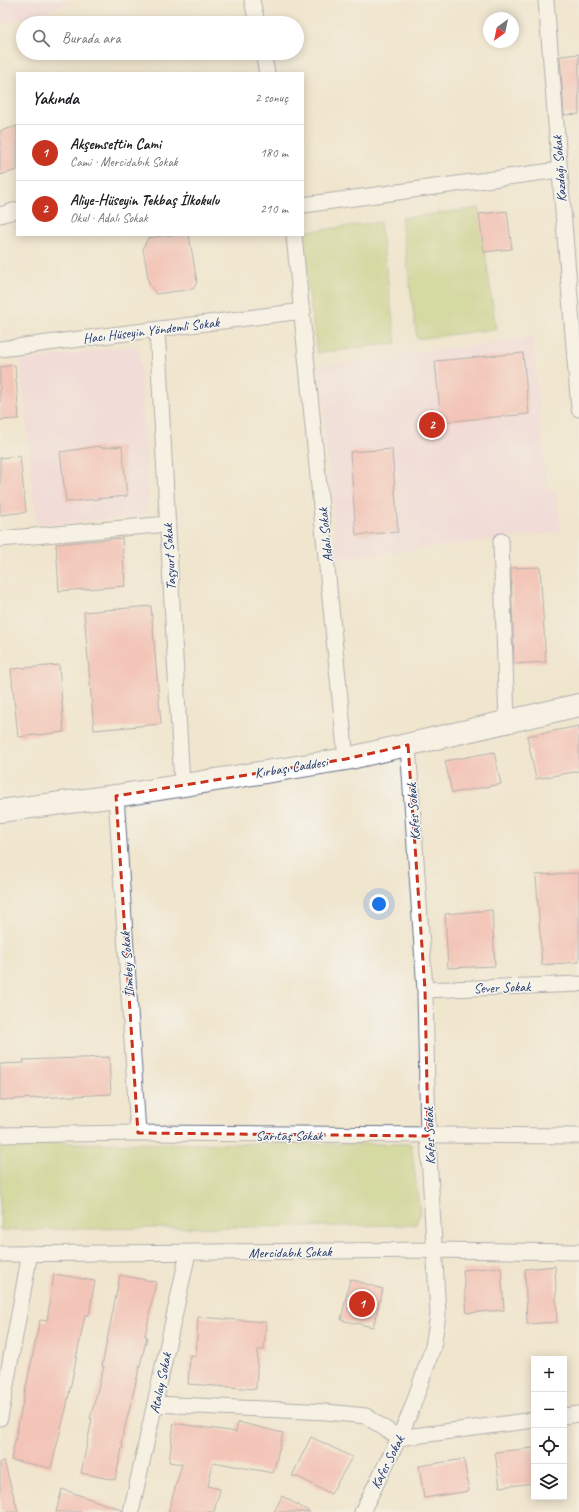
<!DOCTYPE html>
<html lang="tr">
<head>
<meta charset="utf-8">
<style>
	body { margin:0; font-family:Caveat,sans-serif; background:#f6f6f6; color:#202124 }
	.controls { position:absolute; right:12px; bottom:12px; display:grid; overflow:hidden; border-radius:0px; box-shadow:0 2px 10px #0003 }
	.controls button { width:36px; height:36px; display:grid; place-items:center; padding:0; border:0; border-bottom:1px solid #e0e0e0; background:#fff; color:#202124; font:20px sans-serif }
	.compass { position:absolute; left:483px; top:12px; width:36px; height:36px; border-radius:50%; background:#fff; box-shadow:0 2px 10px #0003; rotate:213deg }
	.you { position:absolute; left:379px; top:904px; width:14px; height:14px; margin:-10px; border:3px solid #fff; border-radius:50%; background:#1a73e8; box-shadow:0 0 0 6px #1a73e833 }
	.badge { display:grid; place-items:center; width:26px; height:26px; border-radius:50%; background:#c8321e; color:#fff; font-size:13px; font-weight:700 }
	.pin { position:absolute; translate:-50% -50%; border:2px solid #fff; box-shadow:0 1px 4px #0006 }
	.list { margin:0; padding:0; list-style:none }
	h2 { display:flex; justify-content:space-between; align-items:center; height:52px; margin:0; padding:0 16px; font-size:17px }
	h2 small { font-size:13px; font-weight:400; color:#757577 }
	.list li { display:grid; grid-template-columns:26px 1fr auto; gap:12px; align-items:center; box-sizing:border-box; height:56px; padding:0 16px; border-top:1px solid #e0e0e0 }
	.list b { display:block; font-size:15px; white-space:nowrap }
	.list p { margin:0; font-size:13px; white-space:nowrap; color:#757577 }
	.list em { font-size:13px; font-style:normal; color:#757577 }
	.icon { flex:none; width:22px; height:22px; fill:none; stroke:currentColor; stroke-width:2; stroke-linecap:round; stroke-linejoin:round }
	.map { position:relative; flex:none; width:579px; height:1512px; overflow:hidden }
	.search { position:absolute; background:#fff; box-shadow:0 2px 10px #0003; left:16px; top:16px; width:288px; height:44px; display:flex; align-items:center; gap:10px; box-sizing:border-box; padding:0 14px; border-radius:22px; color:#757577; font-size:15px }
	.panel { position:absolute; background:#fff; box-shadow:0 2px 10px #0003; left:16px; top:72px; width:288px; height:164px; border-radius:0px }
	.map>svg:first-child { display:block }
	.built { fill:#f1d0e2 }
	.green { fill:#b4c96e; stroke:#687c66 }
	.building { fill:#f79e9d }
	.lines { fill:none; stroke-linecap:round; stroke-linejoin:round }
	.street-casing { stroke:#666f85; stroke-width:17 }
	.secondary-casing { stroke:#666f85; stroke-width:24 }
	.street { stroke:#fff; stroke-width:15 }
	.secondary { stroke:#fff; stroke-width:22 }
	.marked { fill:none; stroke:#c8321e; stroke-width:3; stroke-dasharray:8 5; stroke-linejoin:round }
	.labels { text-anchor:middle; stroke-width:3; stroke-linejoin:round; paint-order:stroke }
	.street-label { font-size:14px; fill:#1b2f5e; stroke:#f6f6f2 }
</style>
</head>
<body>
<div class="map">
<svg width="579" height="1512" viewBox="0 0 579 1512">
	<rect width="100%" height="100%" fill="#f6f6f2"/>
	<filter id="ink" filterUnits="userSpaceOnUse"><feTurbulence type="fractalNoise" baseFrequency=".025" numOctaves="2"/><feDisplacementMap in="SourceGraphic" scale="8" xChannelSelector="R" yChannelSelector="G"/><feConvolveMatrix kernelMatrix="1 2 1 2 8 2 1 2 1" color-interpolation-filters="sRGB"/></filter>
	<filter id="wash" filterUnits="userSpaceOnUse"><feTurbulence type="fractalNoise" baseFrequency=".012" numOctaves="4" result="noise"/><feDisplacementMap in="SourceGraphic" scale="16" xChannelSelector="R" yChannelSelector="G"/><feGaussianBlur stdDeviation="0.9" result="paint"/><feColorMatrix in="noise" values="0 0 0 0 0 0 0 0 0 0 0 0 0 0 0 0 0 1.4 0 .05"/><feComposite in="paint" operator="in"/></filter>
	<g filter="url(#wash)">
		<rect width="100%" height="100%" fill="#f0e5cd"/>
		<path class="built" d="M 0,0 L 67,0 L 68,4 L 0,25 Z
			M 533,337 L 546,484 L 557,495 L 561,532 L 337,559 L 319,366 Z
			M 129,346 L 139,348 L 149,501 L 146,512 L 138,517 L 36,525 L 21,361 Z"/>
		<path class="green" d="M 479,208 L 496,329 L 417,339 L 401,218 Z
			M 380,222 L 396,343 L 317,353 L 301,235 L 303,232 Z
			M 0,1143 L 411,1144 L 420,1214 L 415,1225 L 0,1230 Z"/>
		<g id="blocks">
			<path class="building" d="M 579,54 L 579,114 L 564,115 L 560,56 Z
				M 17,126 L 17,170 L 0,175 L 0,131 Z
				M 507,211 L 512,249 L 484,252 L 479,214 Z
				M 170,235 L 189,235 L 197,282 L 193,289 L 156,294 L 149,284 L 143,248 L 148,238 Z
				M 523,353 L 529,414 L 441,422 L 435,361 Z
				M 15,365 L 19,419 L 0,420 L 0,367 Z
				M 100,446 L 101,448 L 122,446 L 127,496 L 66,502 L 60,452 Z
				M 392,449 L 398,532 L 356,535 L 350,452 Z
				M 20,456 L 26,512 L 0,515 L 0,458 Z
				M 122,538 L 125,586 L 59,591 L 56,544 Z
				M 540,567 L 546,662 L 514,664 L 511,568 Z
				M 151,606 L 161,724 L 94,730 L 84,612 Z
				M 59,665 L 64,732 L 18,737 L 11,669 Z
				M 579,726 L 579,771 L 536,779 L 527,736 Z
				M 494,752 L 501,784 L 452,793 L 445,761 Z
				M 579,873 L 579,962 L 542,965 L 536,875 Z
				M 492,910 L 495,966 L 448,968 L 445,914 Z
				M 109,1057 L 111,1094 L 0,1100 L 0,1064 L 24,1063 L 23,1060 Z
				M 555,1266 L 557,1322 L 527,1324 L 525,1269 Z
				M 501,1267 L 504,1310 L 467,1313 L 463,1270 Z
				M 54,1274 L 95,1281 L 89,1315 L 85,1315 L 66,1409 L 51,1468 L 11,1460 L 40,1320 L 47,1321 Z
				M 120,1275 L 156,1282 L 145,1336 L 147,1337 L 121,1443 L 123,1444 L 115,1480 L 81,1473 L 92,1419 L 90,1419 L 104,1366 L 102,1366 Z
				M 350,1279 L 383,1289 L 373,1327 L 341,1320 Z
				M 198,1317 L 266,1322 L 264,1350 L 258,1350 L 256,1389 L 188,1384 L 190,1355 L 196,1356 Z
				M 238,1422 L 283,1433 L 273,1473 L 213,1462 L 208,1486 L 220,1489 L 214,1512 L 168,1512 L 182,1464 L 169,1462 L 174,1423 L 236,1432 Z
				M 311,1437 L 352,1457 L 331,1494 L 298,1477 L 292,1476 Z
				M 534,1448 L 534,1483 L 500,1487 L 495,1452 Z
				M 464,1459 L 469,1491 L 424,1498 L 419,1466 Z
				M 4,1461 L 18,1512 L 0,1512 L 0,1462 Z
				M 62,1489 L 122,1510 L 122,1512 L 56,1512 Z
				M 282,1496 L 310,1512 L 274,1512 Z"/>
		</g>
	</g>
	<g filter="url(#ink)">
		<use href="#blocks" fill-opacity="0" stroke="#666f85" stroke-width="1"/>
		<g class="lines">
			<defs>
				<path id="street" d="M 252,0 L 257,23
					M 546,0 L 579,409
					M 263,53 L 267,73
					M 303,205 L 559,170
					M 0,215 L 17,210
					M 294,235 L 346,759
					M 157,329 L 182,785
					M 0,349 L 303,311
					M 0,539 L 168,524
					M 501,541 L 507,722
					M 116,796 L 138,1133
					M 425,990 L 579,984
					M 0,1135 L 138,1133 L 579,1136
					M 0,1254 L 434,1250 L 579,1252
					M 155,1404 L 327,1412 L 366,1416 L 399,1438 L 534,1420
					M 564,1416 L 579,1414
					M 0,1418 L 30,1253
					M 131,1512 L 188,1253
					M 362,1512 L 399,1438 L 412,1408 L 433,1347 L 438,1315 L 428,1136 L 425,990 L 408,745"/>
				<path id="secondary" d="M 0,811 L 116,796 L 346,759 L 579,705"/>
			</defs>
			<use href="#street" class="street-casing"/>
			<use href="#secondary" class="secondary-casing"/>
			<use href="#street" class="street"/>
			<use href="#secondary" class="secondary"/>
		</g>
	</g>
	<path d="M0 0H579V1512H0ZM 408,745 L 425,990 L 428,1136 L 138,1133 L 116,796 L 346,759 Z" fill="#f0e5cd" fill-opacity=".55" fill-rule="evenodd"/>
	<path class="marked" d="M 408,745 L 425,990 L 428,1136 L 138,1133 L 116,796 L 346,759 Z"/>
	<g class="labels">
		<g class="street-label">
			<text transform="translate(559 169) rotate(-94)" y="5">Kazdağı Sokak</text>
			<text transform="translate(151 330) rotate(-7)" y="5">Hacı Hüseyin Yöndemli Sokak</text>
			<text transform="translate(325 535) rotate(-96)" y="5">Adalı Sokak</text>
			<text transform="translate(169 557) rotate(-93)" y="5">Taşyurt Sokak</text>
			<text transform="translate(291 767) rotate(-9)" y="5">Kırbaşı Caddesi</text>
			<text transform="translate(413 812) rotate(-94)" y="5">Kafes Sokak</text>
			<text transform="translate(127 965) rotate(-94)" y="5">İlimbey Sokak</text>
			<text transform="translate(502 987) rotate(-2)" y="5">Sever Sokak</text>
			<text x="289" y="1140">Sarıtaş Sokak</text>
			<text transform="translate(429 1136) rotate(-92)" y="5">Kafes Sokak</text>
			<text transform="translate(290 1252) rotate(-1)" y="5">Mercidabık Sokak</text>
			<text transform="translate(160 1383) rotate(-78)" y="5">Atalay Sokak</text>
			<text transform="translate(387 1462) rotate(-63)" y="5">Kafes Sokak</text>
		</g>
	</g>
</svg>
<div class="controls">
<button>+</button>
<button>−</button>
<button><svg class="icon" aria-label="locate" viewBox="0 0 24 24"><circle cx="12" cy="12" r="6"/><path d="M12 2v4M12 18v4M2 12h4M18 12h4"/></svg></button>
<button><svg class="icon" aria-label="layers" viewBox="0 0 24 24"><path d="M12 4l9 5-9 5-9-5zM3 14l9 5 9-5"/></svg></button>
</div>
<svg class="compass" viewBox="-18 -18 36 36"><path d="M0-13l5 13h-10z" fill="#e53935"/><path d="M0 13l5-13h-10z" fill="#757577"/></svg>
<div class="you"></div>
<div class="pin badge" style="left:362px;top:1304px">1</div>
<div class="pin badge" style="left:432px;top:425px">2</div>
<div class="search"><svg class="icon" aria-label="search" viewBox="0 0 24 24"><circle cx="10" cy="10" r="6"/><path d="M15 15l6 6"/></svg>Burada ara</div>
<section class="panel">
<h2>Yakında<small>2 sonuç</small></h2>
<ul class="list">
<li><span class="badge">1</span><div><b>Akşemsettin Cami</b><p>Cami · Mercidabık Sokak</p></div><em>180 m</em></li>
<li><span class="badge">2</span><div><b>Aliye-Hüseyin Tekbaş İlkokulu</b><p>Okul · Adalı Sokak</p></div><em>210 m</em></li>
</ul>
</section>
</div>
</body>
</html>
